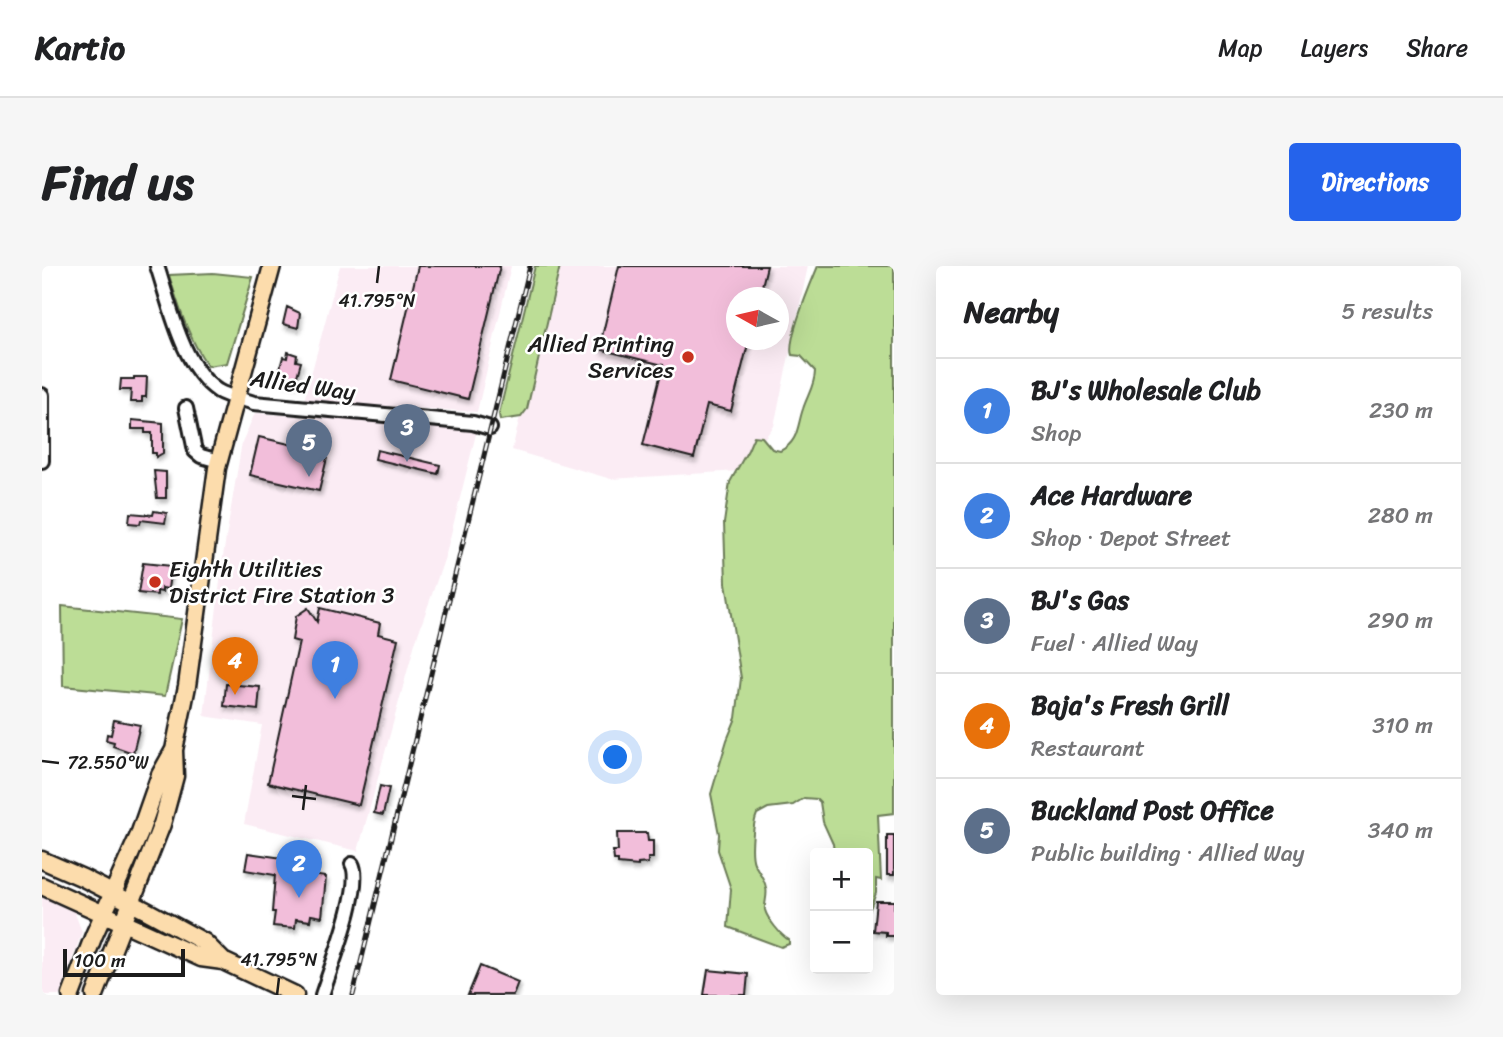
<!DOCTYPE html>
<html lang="en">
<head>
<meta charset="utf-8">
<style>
	body { margin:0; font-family:Sriracha,sans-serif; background:#f6f6f6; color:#202124 }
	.controls { position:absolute; right:21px; bottom:21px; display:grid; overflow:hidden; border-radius:7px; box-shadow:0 7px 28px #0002 }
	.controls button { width:63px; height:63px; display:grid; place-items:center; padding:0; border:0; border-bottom:2px solid #e0e0e0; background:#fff; color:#202124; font:35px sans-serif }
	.compass { position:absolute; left:684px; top:21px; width:63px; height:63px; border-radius:50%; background:#fff; box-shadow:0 7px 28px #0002; rotate:278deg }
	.scale { position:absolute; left:21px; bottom:18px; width:122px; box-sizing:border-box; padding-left:7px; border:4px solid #1c1c1c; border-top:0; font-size:19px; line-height:24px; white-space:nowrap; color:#1c1c1c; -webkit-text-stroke:5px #fff; paint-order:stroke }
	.you { position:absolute; left:574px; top:492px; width:24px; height:24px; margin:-18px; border:5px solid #fff; border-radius:50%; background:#1a73e8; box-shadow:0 0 0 10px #1a73e833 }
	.badge { display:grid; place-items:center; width:46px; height:46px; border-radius:50%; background:#2563eb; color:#fff; font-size:23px; font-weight:700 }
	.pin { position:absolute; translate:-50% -58px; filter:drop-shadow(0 2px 4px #0008) }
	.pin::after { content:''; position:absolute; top:37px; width:24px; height:21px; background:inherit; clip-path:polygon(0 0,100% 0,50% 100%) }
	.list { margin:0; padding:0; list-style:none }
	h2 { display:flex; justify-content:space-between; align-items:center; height:91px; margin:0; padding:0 28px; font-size:30px }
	h2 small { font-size:23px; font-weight:400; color:#757577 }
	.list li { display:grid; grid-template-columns:46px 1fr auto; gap:21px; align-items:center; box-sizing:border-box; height:105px; padding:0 28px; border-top:2px solid #e0e0e0 }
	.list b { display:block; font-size:26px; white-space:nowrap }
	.list p { margin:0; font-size:23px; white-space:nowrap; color:#757577 }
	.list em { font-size:23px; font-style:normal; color:#757577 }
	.map { position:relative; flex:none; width:852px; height:729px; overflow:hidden; border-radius:7px }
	header { display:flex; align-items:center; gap:42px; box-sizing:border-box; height:98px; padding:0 35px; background:#fff; border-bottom:2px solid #e0e0e0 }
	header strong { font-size:33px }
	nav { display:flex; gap:38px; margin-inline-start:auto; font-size:24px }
	.intro { display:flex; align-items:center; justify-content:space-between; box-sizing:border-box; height:168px; padding:0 42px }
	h1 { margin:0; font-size:49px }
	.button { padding:18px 32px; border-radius:7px; background:#2563eb; color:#fff; font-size:24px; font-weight:700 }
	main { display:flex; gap:42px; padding:0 42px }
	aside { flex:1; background:#fff; border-radius:7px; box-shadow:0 7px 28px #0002 }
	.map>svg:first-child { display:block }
	.built { fill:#fbecf4; fill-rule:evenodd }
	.green { fill:#bcdd96; stroke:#6c7c59; stroke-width:2 }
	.building { fill:#f2beda; stroke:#1c1c1c; stroke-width:2; filter:url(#shadow) }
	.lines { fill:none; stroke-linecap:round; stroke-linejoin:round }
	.minor-casing { stroke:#1c1c1c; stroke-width:18 }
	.major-casing { stroke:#1c1c1c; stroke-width:21 }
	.minor { stroke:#fff; stroke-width:12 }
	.major { stroke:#fcdcac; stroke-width:16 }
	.rail-casing { stroke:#1c1c1c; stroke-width:5 }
	.rail { stroke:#fff; stroke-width:2.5; stroke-dasharray:8; stroke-linecap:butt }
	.ticks { fill:none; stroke:#1c1c1c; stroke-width:2.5 }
	.poi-dot { fill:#c8321e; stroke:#fff; stroke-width:2.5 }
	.labels { text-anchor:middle; stroke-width:5; stroke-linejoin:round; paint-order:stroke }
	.poi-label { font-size:23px; fill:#1c1c1c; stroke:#fff; text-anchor:end }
	.street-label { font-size:23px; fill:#1c1c1c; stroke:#fff }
	.ticks-label { font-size:18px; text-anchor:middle; fill:#1c1c1c; stroke:#fff; stroke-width:5; stroke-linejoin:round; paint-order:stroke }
</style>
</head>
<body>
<header>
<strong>Kartio</strong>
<nav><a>Map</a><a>Layers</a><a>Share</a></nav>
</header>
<div class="intro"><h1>Find us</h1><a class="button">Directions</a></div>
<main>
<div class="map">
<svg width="852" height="729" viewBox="0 0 852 729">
	<defs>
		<filter id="shadow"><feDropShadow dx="2" dy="4" stdDeviation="2" flood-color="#0004"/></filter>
	</defs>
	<rect width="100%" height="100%" fill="#fff"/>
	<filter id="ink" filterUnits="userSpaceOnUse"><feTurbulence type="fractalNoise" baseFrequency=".0143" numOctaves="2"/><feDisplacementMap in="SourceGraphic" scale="14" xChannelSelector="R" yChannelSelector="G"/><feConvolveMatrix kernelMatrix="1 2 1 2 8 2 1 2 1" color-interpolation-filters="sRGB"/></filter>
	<g filter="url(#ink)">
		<path class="built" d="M 298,0 L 469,0 L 435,146 L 262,135 Z
			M 514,0 L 766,0 L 732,160 L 697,205 L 569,213 L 470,184 ZM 694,32 L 736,32 L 736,74 L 694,74 Z
			M 213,147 L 435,164 L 404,288 L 373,377 L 316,585 L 202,558 L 220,459 L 162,450 L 181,290 L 200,176 Z
			M 0,627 L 29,637 L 40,666 L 18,729 L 0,729 Z"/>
		<path class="green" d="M 493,0 L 518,0 L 485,143 L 479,151 L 458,154 L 457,148 Z
			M 776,0 L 852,0 L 852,547 L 836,549 L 839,614 L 834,613 L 834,627 L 826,648 L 826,587 L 792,587 L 791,578 L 781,556 L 778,536 L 775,533 L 762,532 L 751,539 L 726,542 L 715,548 C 711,557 708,587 712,597 C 716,605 723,613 724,622 C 726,629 722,637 723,644 C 725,652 739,670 747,674 L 747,678 L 739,681 L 686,661 L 689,623 L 676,584 L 677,568 L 669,528 L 685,474 L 694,452 L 699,412 L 684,317 L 682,257 L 688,216 L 706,184 L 712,170 L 720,171 L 730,183 L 738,185 C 757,176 755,160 761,143 C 765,130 773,119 773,105 L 759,90 L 750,89 C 744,75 769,17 776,0 Z
			M 171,7 L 211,11 L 185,97 L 166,100 C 146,72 137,41 127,9 Z
			M 20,340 L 140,353 L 123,430 L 21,420 Z"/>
		<path class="building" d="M 376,0 L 458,0 L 426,133 L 349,114 Z
			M 577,0 L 725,0 L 717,32 L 695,32 L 695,74 L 707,74 L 689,145 L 665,139 L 652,192 L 601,179 L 621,99 L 557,83 Z
			M 245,41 L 258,47 L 256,62 L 241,58 Z
			M 246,86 L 255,89 L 254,95 L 259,96 L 253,117 L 235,112 L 241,91 L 245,92 Z
			M 92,111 L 105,111 L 104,131 L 100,131 L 100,136 L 88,136 L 89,124 L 78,124 L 79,113 L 92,113 Z
			M 90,154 L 121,157 L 121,187 L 114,191 L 114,187 L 110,187 L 110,167 L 103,167 L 103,163 L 90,163 Z
			M 217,171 L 273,184 L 272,188 L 285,192 L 277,225 L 208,209 Z
			M 335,184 L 398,199 L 396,208 L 333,193 Z
			M 112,205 L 124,206 L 124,232 L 115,232 Z
			M 112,245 L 125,247 L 123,257 L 99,254 L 98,258 L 87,257 L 88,247 L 111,249 Z
			M 101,297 L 129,300 L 126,323 L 120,322 L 120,326 L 115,325 L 115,329 L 96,327 Z
			M 266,342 L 275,356 L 278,342 L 338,357 L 336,368 L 356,373 L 317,539 L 226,517 L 257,376 L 250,374 L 254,350 Z
			M 184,418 L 218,421 L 216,444 L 182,440 Z
			M 72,454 L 98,459 L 91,487 L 71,480 L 72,476 L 64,474 L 65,468 L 69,469 Z
			M 338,520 L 347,522 L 341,549 L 332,547 Z
			M 575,567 L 605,567 L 606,575 L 611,575 L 611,592 L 606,592 L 606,597 L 596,598 L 596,600 L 576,598 L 576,594 L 572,594 L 571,585 L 576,585 Z
			M 845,569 L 852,569 L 852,609 L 845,609 Z
			M 206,587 L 255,594 L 254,599 L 263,600 L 262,608 L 284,611 L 280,651 L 269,649 L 268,655 L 254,653 L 253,662 L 231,660 L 233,646 L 230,646 L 233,609 L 203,604 Z
			M 834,635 L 852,635 L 852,670 L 844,670 L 844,666 L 831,665 Z
			M 438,700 L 476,716 L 471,729 L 426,729 Z
			M 666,704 L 706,708 L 704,729 L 662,729 Z"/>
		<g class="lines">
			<defs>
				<path id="minor" d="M 115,0 C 128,39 140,101 176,125 C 186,131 201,133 212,137 L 431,157 L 448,162
					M 0,129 L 0,195
					M 144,142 L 153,185 L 159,190 L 177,195
					M 280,729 C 288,703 322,619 310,598"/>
				<path id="major" d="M 0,594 L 41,612 L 105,645 L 162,676 L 181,695 L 253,729
					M 0,620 L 159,692 L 181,695
					M 29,729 L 52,669 L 97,569 L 118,509 L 132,484 L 145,420 L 175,202 L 230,0
					M 53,729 L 120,558 L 133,510 L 132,484"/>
			</defs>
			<use href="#minor" class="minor-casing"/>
			<use href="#major" class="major-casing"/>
			<use href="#minor" class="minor"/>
			<use href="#major" class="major"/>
			<defs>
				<path id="rail" d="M 311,729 L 488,0"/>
			</defs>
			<use href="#rail" class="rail-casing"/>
			<use href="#rail" class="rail"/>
		</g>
	</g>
	<path class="ticks" d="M 335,17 L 337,0M 0,495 L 17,497M 250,530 L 274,533M 261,544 L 264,519M 235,729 L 237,712"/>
	<g class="poi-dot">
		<circle cx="646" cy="91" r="7"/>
		<circle cx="113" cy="316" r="7"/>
	</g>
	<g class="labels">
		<g class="poi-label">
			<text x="632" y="86">Allied Printing<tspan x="632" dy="26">Services</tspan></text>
			<text x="127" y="311" text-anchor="start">Eighth Utilities<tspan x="127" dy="26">District Fire Station 3</tspan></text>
		</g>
		<g class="street-label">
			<text transform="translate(261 119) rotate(8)" y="8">Allied Way</text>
		</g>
	</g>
	<g class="ticks-label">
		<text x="335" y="41">41.795°N</text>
		<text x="66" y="503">72.550°W</text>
		<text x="237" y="700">41.795°N</text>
	</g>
</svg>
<div class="controls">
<button>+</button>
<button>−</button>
</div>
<svg class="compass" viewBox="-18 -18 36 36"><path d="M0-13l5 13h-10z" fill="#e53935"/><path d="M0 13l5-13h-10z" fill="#757577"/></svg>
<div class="scale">100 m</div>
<div class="you"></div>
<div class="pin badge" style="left:293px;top:433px;background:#3f7fe0">1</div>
<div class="pin badge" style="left:257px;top:632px;background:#3f7fe0">2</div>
<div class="pin badge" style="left:365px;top:196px;background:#5c6f8a">3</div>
<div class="pin badge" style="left:193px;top:429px;background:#e8710a">4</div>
<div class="pin badge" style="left:267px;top:211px;background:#5c6f8a">5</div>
</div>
<aside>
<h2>Nearby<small>5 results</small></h2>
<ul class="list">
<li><span class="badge" style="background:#3f7fe0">1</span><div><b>BJ's Wholesale Club</b><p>Shop</p></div><em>230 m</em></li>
<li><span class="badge" style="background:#3f7fe0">2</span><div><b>Ace Hardware</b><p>Shop · Depot Street</p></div><em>280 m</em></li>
<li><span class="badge" style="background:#5c6f8a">3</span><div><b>BJ's Gas</b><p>Fuel · Allied Way</p></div><em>290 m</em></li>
<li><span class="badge" style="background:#e8710a">4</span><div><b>Baja's Fresh Grill</b><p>Restaurant</p></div><em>310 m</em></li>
<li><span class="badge" style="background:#5c6f8a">5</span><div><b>Buckland Post Office</b><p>Public building · Allied Way</p></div><em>340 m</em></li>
</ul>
</aside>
</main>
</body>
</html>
